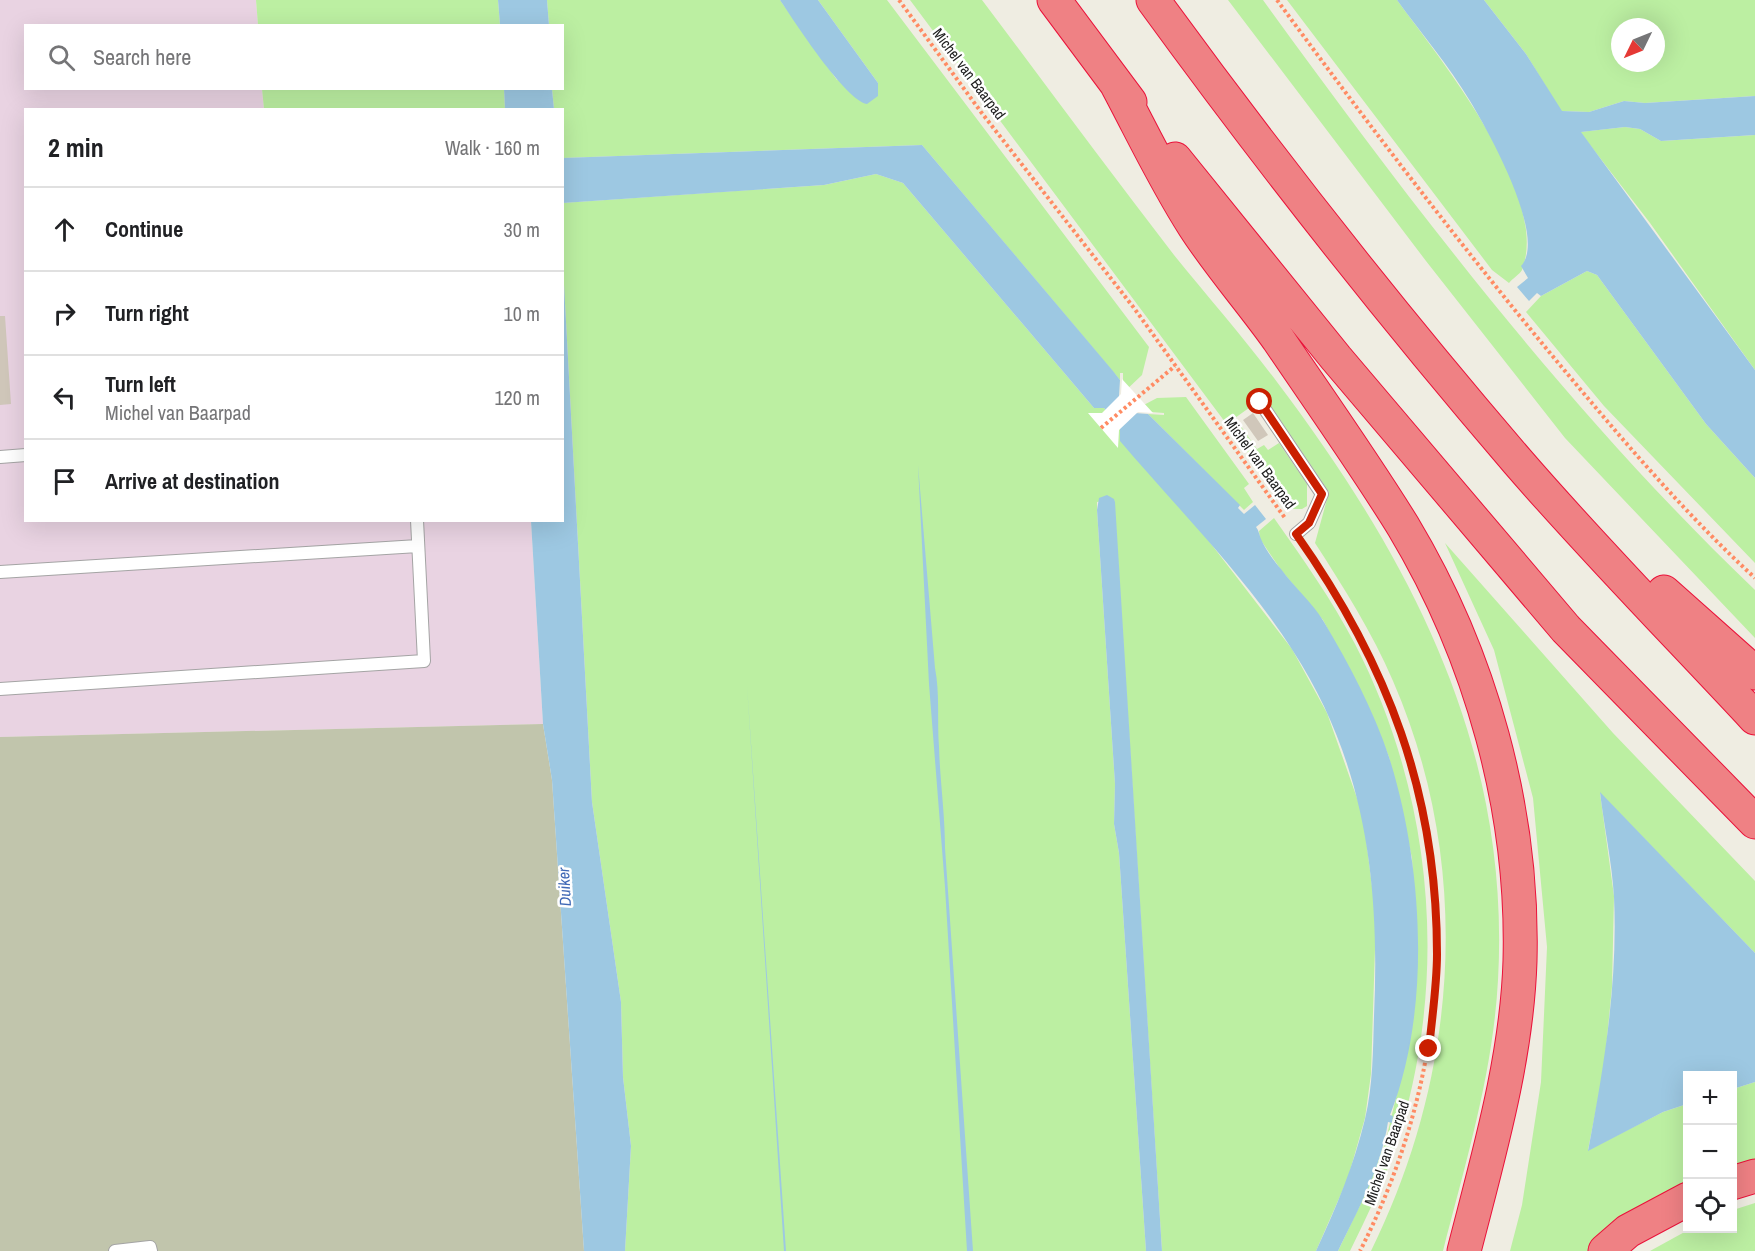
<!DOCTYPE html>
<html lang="en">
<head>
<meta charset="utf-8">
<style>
	body { margin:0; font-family:"Archivo Narrow",sans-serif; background:#f2f2f2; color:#202124 }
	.controls { position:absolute; right:18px; bottom:18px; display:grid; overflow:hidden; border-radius:0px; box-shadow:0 6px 24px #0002 }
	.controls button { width:54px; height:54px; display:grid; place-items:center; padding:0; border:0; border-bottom:2px solid #e0e0e0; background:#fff; color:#202124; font:30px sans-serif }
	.compass { position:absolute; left:1611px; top:18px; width:54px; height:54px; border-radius:50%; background:#fff; box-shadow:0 6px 24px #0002; rotate:227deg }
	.stop { position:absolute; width:18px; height:18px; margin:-14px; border:4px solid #ca1f00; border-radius:50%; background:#fff }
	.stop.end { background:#ca1f00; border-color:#fff; box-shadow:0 2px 6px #0008 }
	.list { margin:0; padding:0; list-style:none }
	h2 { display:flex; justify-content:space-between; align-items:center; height:78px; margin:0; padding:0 24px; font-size:26px }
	h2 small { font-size:20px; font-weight:400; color:#757577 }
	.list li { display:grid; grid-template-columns:39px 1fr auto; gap:18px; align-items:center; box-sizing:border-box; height:84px; padding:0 24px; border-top:2px solid #e0e0e0 }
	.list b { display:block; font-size:22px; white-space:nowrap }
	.list p { margin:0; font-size:20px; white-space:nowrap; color:#757577 }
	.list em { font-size:20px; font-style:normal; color:#757577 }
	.icon { flex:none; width:33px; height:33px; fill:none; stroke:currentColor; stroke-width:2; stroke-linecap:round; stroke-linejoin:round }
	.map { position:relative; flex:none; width:1755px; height:1251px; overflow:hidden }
	.search { position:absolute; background:#fff; box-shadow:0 6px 24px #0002; left:24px; top:24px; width:540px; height:66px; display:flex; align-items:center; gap:15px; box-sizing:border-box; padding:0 21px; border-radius:0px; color:#757577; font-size:22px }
	.panel { position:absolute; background:#fff; box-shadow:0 6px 24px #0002; left:24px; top:108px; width:540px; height:414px; border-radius:0px }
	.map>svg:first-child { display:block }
	.industrial { fill:#e9d3e2 }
	.construction { fill:#c1c5ac }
	.grass { fill:#bcefa2; fill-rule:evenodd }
	.water { fill:#9dc8e2 }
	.pier { fill:#fff }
	.building { fill:#d0c7ba }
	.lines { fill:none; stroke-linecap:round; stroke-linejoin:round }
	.lane-casing { stroke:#a4a4a4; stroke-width:14 }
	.highway-casing { stroke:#ea123a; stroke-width:35 }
	.path { stroke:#ff8b63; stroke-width:4; stroke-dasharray:3 3; stroke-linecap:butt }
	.lane { stroke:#fff; stroke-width:12 }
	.highway { stroke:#ef8184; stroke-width:33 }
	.route { stroke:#ca1f00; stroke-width:8 }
	.labels { text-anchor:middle; stroke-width:5; stroke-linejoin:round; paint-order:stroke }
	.street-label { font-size:15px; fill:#1d1d1d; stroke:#fff }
	.water-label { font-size:16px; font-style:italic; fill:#4069b6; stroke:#fff }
</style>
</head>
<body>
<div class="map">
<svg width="1755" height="1251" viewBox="0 0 1755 1251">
	<rect width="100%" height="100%" fill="#efede2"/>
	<path class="industrial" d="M 0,0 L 256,0 L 258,25 L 26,26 L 26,88 L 262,89 L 264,109 L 26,110 L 26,520 L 531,521 L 543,724 L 0,737 Z"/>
	<path class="construction" d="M 543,724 L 552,780 L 584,1251 L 0,1251 L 0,737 Z"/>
	<path class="grass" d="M 256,0 L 498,0 L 500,25 L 258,25 Z
		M 547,0 L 780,0 L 837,80 L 878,83 L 818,0 L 887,0 L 1149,347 L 1142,375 L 1123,393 L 1123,373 L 1120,373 L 1120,380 L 922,145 L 563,158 L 562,110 L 554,109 L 552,89 L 562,88 L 562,26 L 549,25 Z
		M 910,0 L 982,0 C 1046,85 1109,171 1174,255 C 1208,297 1244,338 1277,382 C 1412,561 1511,749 1498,980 C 1493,1073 1466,1161 1443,1251 L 1371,1251 C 1459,1073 1473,865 1393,681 C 1372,632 1344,588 1315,543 L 1329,492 L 1262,393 L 1251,400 L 1253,405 L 1235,418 L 1257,449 L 1264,445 L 1268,450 L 1279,443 L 1307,484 L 1307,506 L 1302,509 L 1290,509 Z
		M 1228,0 L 1263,0 C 1414,208 1569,412 1755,590 L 1755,638 L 1565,438 L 1426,261 Z
		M 1287,0 L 1397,0 C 1440,59 1551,195 1522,270 C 1520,274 1512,279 1509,283 L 1492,270 Z
		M 1484,0 L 1755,0 L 1755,96 L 1645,103 L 1624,101 L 1589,112 L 1561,111 L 1526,54 ZM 1620,27 L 1656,27 L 1656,63 L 1620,63 Z
		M 262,89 L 504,89 L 505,109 L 264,109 Z
		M 1625,127 L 1640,129 L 1661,141 L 1755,135 L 1755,370 L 1650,223 L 1580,132 Z
		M 876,174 L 903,183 L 1094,408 L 1104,408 L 1121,427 L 1292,649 L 1327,713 L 1363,815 L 1376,918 L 1371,1074 L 1365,1118 L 1348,1178 L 1316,1251 L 1162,1251 L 1114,499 L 1097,502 L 1097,510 L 1115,784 L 1114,824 L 1119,853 L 1146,1251 L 625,1251 L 631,1146 L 623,1077 L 621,1002 L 592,802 L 563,266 L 562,203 L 824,185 Z
		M 1587,271 L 1597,275 L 1706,424 L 1755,478 L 1755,563 L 1604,406 L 1526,312 L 1541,296 Z
		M 1186,397 L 1249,484 L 1244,488 L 1253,502 L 1244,510 L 1148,414 L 1164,415 L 1164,413 L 1139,411 L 1138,408 L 1157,398 Z
		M 1274,518 C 1303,559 1332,600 1355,644 C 1435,799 1450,986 1394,1151 C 1382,1186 1366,1218 1350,1251 L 1338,1251 L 1361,1203 L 1385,1144 L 1410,1038 L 1417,963 L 1412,858 L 1389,757 L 1369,708 L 1323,620 L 1281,570 L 1260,539 L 1259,531 Z
		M 1445,543 L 1613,733 L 1755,881 L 1755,953 L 1600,793 L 1614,896 L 1612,987 L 1604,1069 L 1588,1150 L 1663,1112 L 1687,1104 L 1688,1187 L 1589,1251 L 1510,1251 L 1522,1205 L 1541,1082 L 1547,947 L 1533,798 L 1494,650 Z
		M 1755,1082 L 1755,1164 L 1733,1170 L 1733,1089 Z
		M 1755,1203 L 1755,1251 L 1650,1251 L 1690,1229 L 1732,1228 L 1733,1210 Z"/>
	<path class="water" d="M 498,0 L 547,0 L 549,25 L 500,25 Z
		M 780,0 L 818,0 L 878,83 L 878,96 L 867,104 C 845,100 794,21 780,0 Z
		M 1397,0 L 1484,0 L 1526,54 L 1562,111 L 1589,112 L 1624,101 L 1645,103 L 1755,96 L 1755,135 L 1661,141 L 1640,129 L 1625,127 L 1581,132 L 1755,370 L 1755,478 L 1706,424 L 1597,275 L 1587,271 L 1541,296 L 1537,293 L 1529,301 L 1517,287 L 1528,278 L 1521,266 C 1548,237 1487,129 1470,101 C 1449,66 1421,33 1397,0 Z
		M 504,89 L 552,89 L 554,109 L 505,109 Z
		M 922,145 L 1113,371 L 1120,380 L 1119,396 L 1135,413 L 1148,414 L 1240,505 L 1238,508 L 1244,514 L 1255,505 L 1266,519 L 1256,527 C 1259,531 1259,534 1261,539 C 1265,549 1274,561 1281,569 C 1294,587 1313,603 1324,622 C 1349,664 1374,711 1389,757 C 1423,864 1432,1009 1390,1115 L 1393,1116 L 1392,1123 L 1388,1122 C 1381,1168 1358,1210 1338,1251 L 1316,1251 C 1336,1208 1354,1165 1365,1119 C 1373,1086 1373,1050 1374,1016 C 1380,885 1366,763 1293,651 C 1247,578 1176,507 1120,441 L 1120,427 L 1104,408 L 1094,408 L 903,183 L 876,174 L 824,185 L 563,203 L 562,158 Z
		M 563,266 L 592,802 L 621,1002 L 623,1077 L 631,1146 L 625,1251 L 584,1251 L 552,780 L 543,724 L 531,521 L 562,520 Z
		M 918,465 L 935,668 C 940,694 937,720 939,747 C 940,781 945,814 945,848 L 973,1251 L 967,1251 L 945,887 L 929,684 Z
		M 1107,495 L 1114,499 L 1115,502 L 1162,1251 L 1146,1251 L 1119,853 L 1114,824 L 1115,784 L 1097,510 L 1099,498 Z
		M 747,685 L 786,1251 L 784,1251 Z
		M 1600,792 L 1755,953 L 1755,1082 L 1733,1089 L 1732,1076 L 1688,1076 L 1687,1104 L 1663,1112 L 1588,1151 C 1604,1067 1618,982 1614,897 C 1612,862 1604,827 1600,792 Z"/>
	<path class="pier" d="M 1122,379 L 1153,413 L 1138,412 L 1119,430 L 1118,448 L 1088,413 L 1102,413 L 1121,394 Z"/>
	<path class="building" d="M 0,316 L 5,316 L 11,404 L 0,405 Z
		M 1253,413 L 1268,435 L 1258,441 L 1243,420 Z"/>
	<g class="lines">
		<defs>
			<path id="lane" d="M 1260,402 L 1322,494 L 1309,523 L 1296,534
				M 0,457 L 26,455
				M 0,572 L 418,546
				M 0,689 L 424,661 L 417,520
				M 115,1251 L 150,1247 L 151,1251"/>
			<path id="highway" d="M 1054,0 L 1130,102
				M 1153,0 C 1268,158 1390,313 1518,462 C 1594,550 1676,633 1755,718
				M 1117,85 C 1142,132 1165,181 1194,226 C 1219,265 1251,301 1278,339 C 1320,401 1364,463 1403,526 C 1481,656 1524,810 1520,961 C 1517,1059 1488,1157 1464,1251
				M 1175,159 L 1336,358 L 1566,629 L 1755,822
				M 1664,592 L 1755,673
				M 1732,1183 L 1755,1176
				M 1605,1251 L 1628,1231 L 1688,1199"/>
		</defs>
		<use href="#lane" class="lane-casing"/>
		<use href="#highway" class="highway-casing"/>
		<path class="path" d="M 899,0 L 981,112 L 1134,308 L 1285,518
			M 1277,0 C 1365,120 1455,238 1550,353 C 1615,431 1680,509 1755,578
			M 1101,428 L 1175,366
			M 1308,551 C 1459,763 1478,1019 1360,1251"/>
		<use href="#lane" class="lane"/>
		<use href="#highway" class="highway"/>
	</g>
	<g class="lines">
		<path class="route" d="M 1260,402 L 1322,494 L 1309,523 L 1296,534 C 1388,664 1437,794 1437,954 C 1437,985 1432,1017 1429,1049"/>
	</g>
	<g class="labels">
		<g class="street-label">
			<text transform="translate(969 74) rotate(53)" y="5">Michel van Baarpad</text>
			<text transform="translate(1260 463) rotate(54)" y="5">Michel van Baarpad</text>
			<text transform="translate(1387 1153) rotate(-71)" y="5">Michel van Baarpad</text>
		</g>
		<g class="water-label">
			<text transform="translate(564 887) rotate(-93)" y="6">Duiker</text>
		</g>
	</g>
</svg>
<div class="controls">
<button>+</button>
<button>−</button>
<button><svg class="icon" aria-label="locate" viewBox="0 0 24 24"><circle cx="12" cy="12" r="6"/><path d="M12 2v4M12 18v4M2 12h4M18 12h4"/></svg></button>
</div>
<svg class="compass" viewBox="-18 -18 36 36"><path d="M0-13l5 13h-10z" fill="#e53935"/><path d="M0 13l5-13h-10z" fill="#757577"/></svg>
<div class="stop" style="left:1260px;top:402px"></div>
<div class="stop end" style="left:1429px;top:1049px"></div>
<div class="search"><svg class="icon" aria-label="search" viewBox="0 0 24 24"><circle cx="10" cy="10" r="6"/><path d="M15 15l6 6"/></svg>Search here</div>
<section class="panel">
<h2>2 min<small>Walk · 160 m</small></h2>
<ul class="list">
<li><svg class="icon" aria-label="ahead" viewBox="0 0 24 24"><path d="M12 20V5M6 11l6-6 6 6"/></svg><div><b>Continue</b></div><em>30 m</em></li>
<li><svg class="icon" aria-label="right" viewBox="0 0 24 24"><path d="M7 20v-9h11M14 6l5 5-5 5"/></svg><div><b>Turn right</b></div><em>10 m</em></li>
<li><svg class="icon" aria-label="left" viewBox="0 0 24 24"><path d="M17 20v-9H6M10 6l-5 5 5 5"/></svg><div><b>Turn left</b><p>Michel van Baarpad</p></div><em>120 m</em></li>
<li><svg class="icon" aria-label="arrive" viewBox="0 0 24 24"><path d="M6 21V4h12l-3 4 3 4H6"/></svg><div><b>Arrive at destination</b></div></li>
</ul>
</section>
</div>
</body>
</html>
